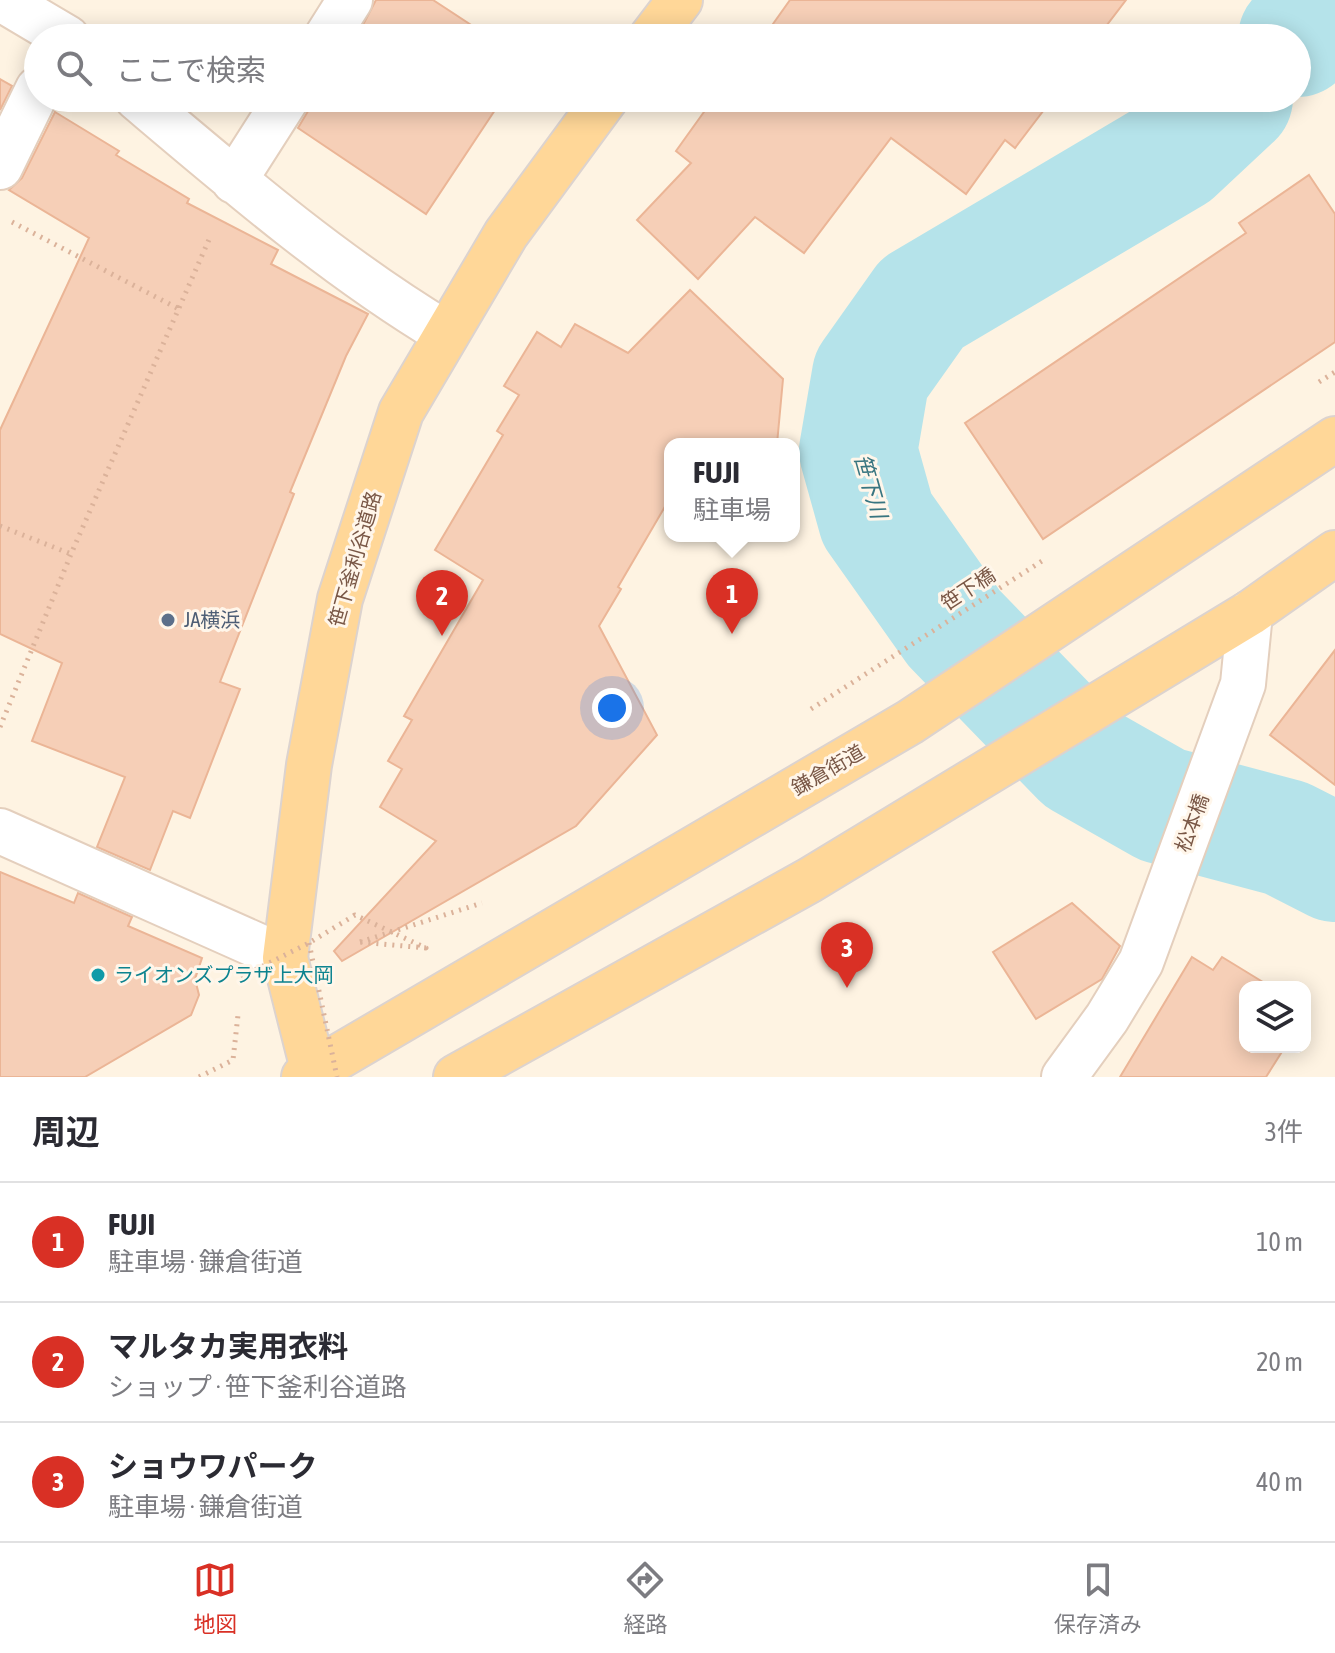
<!DOCTYPE html>
<html lang="ja">
<head>
<meta charset="utf-8">
<style>
	body { margin:0; font-family:"Asap Condensed","Noto Sans JP",sans-serif; background:#f2f2f3; color:#2b2b33 }
	.controls { position:absolute; right:24px; bottom:24px; display:grid; overflow:hidden; border-radius:16px; box-shadow:0 4px 20px #0003 }
	.controls button { width:72px; height:72px; display:grid; place-items:center; padding:0; border:0; border-bottom:2px solid #e1e1e2; background:#fff; color:#2b2b33; font:40px sans-serif }
	.you { position:absolute; left:612px; top:708px; width:28px; height:28px; margin:-20px; border:6px solid #fff; border-radius:50%; background:#1a73e8; box-shadow:0 0 0 12px #1a73e833 }
	.badge { display:grid; place-items:center; width:52px; height:52px; border-radius:50%; background:#d93025; color:#fff; font-size:26px; font-weight:700 }
	.pin { position:absolute; translate:-50% -66px; filter:drop-shadow(0 2px 4px #0008) }
	.pin::after { content:''; position:absolute; top:42px; width:28px; height:24px; background:inherit; clip-path:polygon(0 0,100% 0,50% 100%) }
	.popup { position:absolute; left:664px; top:438px; width:136px; height:104px; box-sizing:border-box; display:grid; place-content:center; border-radius:16px; background:#fff; filter:drop-shadow(0 2px 6px #0005); font-size:26px; white-space:nowrap; color:#7c7c81 }
	.popup b { font-size:30px; color:#2b2b33 }
	.popup::after { content:''; position:absolute; left:50%; top:100%; margin-left:-16px; border:16px solid transparent; border-top-color:#fff }
	.list { margin:0; padding:0; list-style:none }
	h2 { display:flex; justify-content:space-between; align-items:center; height:104px; margin:0; padding:0 32px; font-size:34px }
	h2 small { font-size:26px; font-weight:400; color:#7c7c81 }
	.list li { display:grid; grid-template-columns:52px 1fr auto; gap:24px; align-items:center; box-sizing:border-box; height:120px; padding:0 32px; border-top:2px solid #e1e1e2 }
	.list b { display:block; font-size:30px; white-space:nowrap }
	.list p { margin:0; font-size:26px; white-space:nowrap; color:#7c7c81 }
	.list em { font-size:26px; font-style:normal; color:#7c7c81 }
	.icon { flex:none; width:44px; height:44px; fill:none; stroke:currentColor; stroke-width:2; stroke-linecap:round; stroke-linejoin:round }
	.map { position:relative; flex:none; width:1335px; height:1077px; overflow:hidden }
	.search { position:absolute; background:#fff; box-shadow:0 4px 20px #0003; left:24px; right:24px; top:24px; height:88px; display:flex; align-items:center; gap:20px; box-sizing:border-box; padding:0 28px; border-radius:44px; color:#7c7c81; font-size:30px }
	.sheet { height:464px; background:#fff }
	nav { display:flex; justify-content:space-around; align-items:center; box-sizing:border-box; height:112px; border-top:2px solid #e1e1e2; background:#fff; font-size:22px; color:#7c7c81 }
	nav a { display:grid; justify-items:center; gap:4px }
	nav .on { color:#d93025 }
	.map>svg:first-child { display:block }
	.lines { fill:none; stroke-linecap:round; stroke-linejoin:round }
	.river { stroke:#b5e3ea; stroke-width:118 }
	.building { fill:#f6cfb7; stroke:#ebb596; stroke-width:2 }
	.minor-casing { stroke:#e4cfbd; stroke-width:48 }
	.major-casing { stroke:#dcd3cf; stroke-width:48 }
	.path { stroke:#dbb29a; stroke-width:5; stroke-dasharray:2 6; stroke-linecap:butt }
	.minor { stroke:#fff; stroke-width:44 }
	.major { stroke:#ffd798; stroke-width:44 }
	.path-bridge { stroke:#dbb29a; stroke-width:5; stroke-dasharray:2 6; stroke-linecap:butt }
	.service-dot { fill:#5c6f8a; stroke:#fff6ea; stroke-width:3 }
	.culture-dot { fill:#0f9aa8; stroke:#fff6ea; stroke-width:3 }
	.labels { text-anchor:middle; stroke-width:6; stroke-linejoin:round; paint-order:stroke }
	.street-label { font-size:20px; fill:#795746; stroke:#fff6ea }
	.service-label { font-size:20px; fill:#4e5e75; stroke:#fff6ea; text-anchor:start }
	.culture-label { font-size:20px; fill:#0d838f; stroke:#fff6ea; text-anchor:start }
	.water-label { font-size:22px; font-style:italic; fill:#387580; stroke:#fff6ea }
</style>
</head>
<body>
<div class="map">
<svg width="1335" height="1077" viewBox="0 0 1335 1077">
	<rect width="100%" height="100%" fill="#fef3e2"/>
	<g class="lines">
		<path class="river" d="M 1297,38 L 1314,22 L 1326,0
			M 1234,98 L 1174,154 L 922,303 L 871,375 L 858,451 L 877,519 L 954,628 L 1081,759 L 1162,805 L 1286,838 L 1335,863"/>
	</g>
	<path class="building" d="M 376,0 L 433,0 L 491,38 L 356,38 Z
		M 790,0 L 1126,0 L 1097,38 L 763,38 Z
		M 0,79 L 12,86 L 0,110 Z
		M 312,98 L 503,98 L 426,214 L 298,128 L 308,111 Z
		M 714,98 L 1053,98 L 1015,148 L 1005,140 L 966,194 L 891,138 L 804,253 L 755,217 L 698,279 L 637,220 L 691,163 L 676,151 Z
		M 55,112 L 119,151 L 116,155 L 189,199 L 187,203 L 278,250 L 271,264 L 368,314 L 346,356 L 290,492 L 294,494 L 220,682 L 240,689 L 190,818 L 173,811 L 150,870 L 97,847 L 125,777 L 32,741 L 62,663 L 0,634 L 0,430 L 89,238 L 9,190 L 22,178 Z
		M 1309,175 L 1335,214 L 1335,342 L 1043,539 L 965,423 L 1246,233 L 1239,223 Z
		M 690,290 L 783,379 L 777,444 L 670,444 L 670,498 L 618,587 L 621,589 L 599,626 L 657,735 L 576,826 L 342,961 L 334,951 L 436,841 L 380,807 L 402,769 L 388,761 L 412,720 L 404,716 L 483,580 L 435,550 L 503,435 L 497,431 L 519,395 L 504,386 L 537,332 L 561,347 L 575,324 L 628,353 Z
		M 1335,650 L 1335,785 L 1270,735 Z
		M 0,872 L 74,903 L 78,893 L 132,917 L 128,926 L 202,958 L 195,979 L 199,995 L 191,1015 L 85,1077 L 0,1077 Z
		M 1072,903 L 1120,946 L 1102,979 L 1036,1019 L 993,952 Z
		M 1192,957 L 1213,970 L 1222,957 L 1271,987 L 1245,987 L 1245,1047 L 1285,1047 L 1266,1077 L 1120,1077 Z"/>
	<g class="lines">
		<defs>
			<path id="minor" d="M 3,0 L 67,38
				M 326,38 L 350,0
				M 137,98 C 235,181 335,267 445,333
				M 0,167 L 38,89
				M 234,181 L 287,98
				M 0,831 L 285,958
				M 1064,1077 L 1107,1018 L 1141,962 L 1243,684 L 1250,613"/>
			<path id="major" d="M 651,38 L 680,0
				M 304,1077 L 910,722 L 1335,439
				M 315,1077 L 285,958 L 309,765 L 340,599 L 401,412 L 506,234 L 606,98
				M 456,1077 L 810,880 L 1250,613 L 1335,553"/>
		</defs>
		<use href="#minor" class="minor-casing"/>
		<use href="#major" class="major-casing"/>
		<path class="path" d="M 12,222 L 179,309
			M 1319,382 L 1335,372
			M 0,526 L 71,554
			M 811,709 L 1042,561
			M 0,727 L 71,554 L 211,235
			M 360,942 L 482,903
			M 199,1077 L 233,1060 L 238,1015"/>
		<use href="#minor" class="minor"/>
		<use href="#major" class="major"/>
		<path class="path-bridge" d="M 309,943 L 337,1077
			M 241,977 L 309,943 L 355,915 L 426,948 L 360,942"/>
	</g>
	<circle class="service-dot" cx="168" cy="620" r="8"/>
	<circle class="culture-dot" cx="98" cy="975" r="8"/>
	<g class="labels">
		<g class="street-label">
			<text transform="translate(355 559) rotate(-74)" y="7">笹下釜利谷道路</text>
			<text transform="translate(968 589) rotate(-33)" y="7">笹下橋</text>
			<text transform="translate(828 770) rotate(-30)" y="7">鎌倉街道</text>
			<text transform="translate(1192 823) rotate(-70)" y="7">松本橋</text>
		</g>
		<g class="service-label">
			<text x="184" y="627">JA横浜</text>
		</g>
		<g class="culture-label">
			<text x="114" y="982">ライオンズプラザ上大岡</text>
		</g>
		<g class="water-label">
			<text transform="translate(871 486) rotate(74)" y="8">笹下川</text>
		</g>
	</g>
</svg>
<div class="controls">
<button><svg class="icon" aria-label="layers" viewBox="0 0 24 24"><path d="M12 4l9 5-9 5-9-5zM3 14l9 5 9-5"/></svg></button>
</div>
<div class="you"></div>
<div class="pin badge" style="left:732px;top:634px">1</div>
<div class="popup"><b>FUJI</b>駐車場</div>
<div class="pin badge" style="left:442px;top:636px">2</div>
<div class="pin badge" style="left:847px;top:988px">3</div>
<div class="search"><svg class="icon" aria-label="search" viewBox="0 0 24 24"><circle cx="10" cy="10" r="6"/><path d="M15 15l6 6"/></svg>ここで検索</div>
</div>
<section class="sheet">
<h2>周辺<small>3件</small></h2>
<ul class="list">
<li><span class="badge">1</span><div><b>FUJI</b><p>駐車場 · 鎌倉街道</p></div><em>10 m</em></li>
<li><span class="badge">2</span><div><b>マルタカ実用衣料</b><p>ショップ · 笹下釜利谷道路</p></div><em>20 m</em></li>
<li><span class="badge">3</span><div><b>ショウワパーク</b><p>駐車場 · 鎌倉街道</p></div><em>40 m</em></li>
</ul>
</section>
<nav>
<a class="on"><svg class="icon" aria-label="map" viewBox="0 0 24 24"><path d="M3 6l6-2 6 2 6-2v14l-6 2-6-2-6 2zM9 4v14M15 6v14"/></svg>地図</a>
<a><svg class="icon" aria-label="directions" viewBox="0 0 24 24"><path d="M12 3l9 9-9 9-9-9zM9 14v-3h6M13 9l2 2-2 2"/></svg>経路</a>
<a><svg class="icon" aria-label="saved" viewBox="0 0 24 24"><path d="M7 4h10v16l-5-4-5 4z"/></svg>保存済み</a>
</nav>
</body>
</html>
